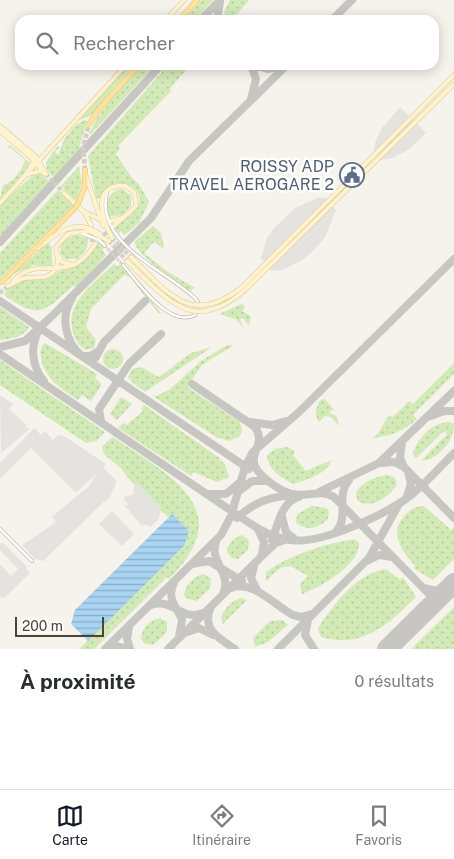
<!DOCTYPE html>
<html lang="fr">
<head>
<meta charset="utf-8">
<style>
	body { margin:0; font-family:"Public Sans",sans-serif; background:#f2f2f3; color:#2b2b33 }
	.scale { position:absolute; left:15px; bottom:12px; width:89px; box-sizing:border-box; padding-left:5px; border:2px solid #4b4439; border-top:0; font-size:14px; line-height:18px; white-space:nowrap; color:#4b4439; -webkit-text-stroke:4px #fff; paint-order:stroke }
	.list { margin:0; padding:0; list-style:none }
	h2 { display:flex; justify-content:space-between; align-items:center; height:65px; margin:0; padding:0 20px; font-size:21px }
	h2 small { font-size:16px; font-weight:400; color:#7c7c81 }
	.icon { flex:none; width:28px; height:28px; fill:none; stroke:currentColor; stroke-width:2; stroke-linecap:round; stroke-linejoin:round }
	.map { position:relative; flex:none; width:454px; height:649px; overflow:hidden }
	.search { position:absolute; background:#fff; box-shadow:0 2px 12px #0003; left:15px; right:15px; top:15px; height:55px; display:flex; align-items:center; gap:12px; box-sizing:border-box; padding:0 18px; border-radius:15px; color:#7c7c81; font-size:19px }
	.sheet { height:140px; background:#fff }
	nav { display:flex; justify-content:space-around; align-items:center; box-sizing:border-box; height:70px; border-top:1px solid #e1e1e2; background:#fff; font-size:14px; color:#7c7c81 }
	nav a { display:grid; justify-items:center; gap:2px }
	nav .on { color:#111827 }
	.map>svg:first-child { display:block }
	.grass { fill:url(#grass-dots) }
	.parking { fill:#e5e3e0 }
	.water { fill:url(#water-rules) }
	.lines { fill:none; stroke-linecap:round; stroke-linejoin:round }
	.taxiway { stroke:#c8c6c3; stroke-width:8 }
	.runway { stroke:#c8c6c3; stroke-width:20 }
	.street-tunnel { stroke:#d4d0c8; stroke-width:2.5; stroke-dasharray:2.5 1; stroke-linecap:butt }
	.secondary-tunnel { stroke:#d4d0c8; stroke-width:4; stroke-dasharray:4 2; stroke-linecap:butt }
	.primary-tunnel { stroke:#d4d0c8; stroke-width:4.5; stroke-dasharray:4.5 2; stroke-linecap:butt }
	.street-casing { stroke:#c2bbae; stroke-width:4 }
	.secondary-casing { stroke:#d6c79b; stroke-width:5 }
	.primary-casing { stroke:#e6c16a; stroke-width:5.5 }
	.street { stroke:#fff; stroke-width:2.5 }
	.secondary { stroke:#fff3cd; stroke-width:4 }
	.primary { stroke:#ffe39c; stroke-width:4.5 }
	.secondary-bridge-casing { stroke:#d6c79b; stroke-width:5; stroke-linecap:butt }
	.primary-bridge-casing { stroke:#e6c16a; stroke-width:5.5; stroke-linecap:butt }
	.secondary-bridge { stroke:#fff3cd; stroke-width:4 }
	.primary-bridge { stroke:#ffe39c; stroke-width:4.5 }
	.labels { text-anchor:middle; stroke-width:5; stroke-linejoin:round; paint-order:stroke }
	.service-label { font-size:16px; fill:#4e5e75; stroke:#fff; text-anchor:end }
</style>
</head>
<body>
<div class="map">
<svg width="454" height="649" viewBox="0 0 454 649">
	<defs>
		<pattern id="grass-dots" width="8" height="8" patternUnits="userSpaceOnUse" patternTransform="scale(1.25)"><rect width="8" height="8" fill="#d2eab5"/><path d="M2 2h.1M6 6h.1" fill="none" stroke="#b6ca9c" stroke-width="1.8" stroke-linecap="round"/></pattern>
		<pattern id="water-rules" width="6" height="5" patternUnits="userSpaceOnUse" patternTransform="scale(1.25)"><rect width="6" height="5" fill="#a9d4f2"/><path d="M0 2.5h6" fill="none" stroke="#8caec5"/></pattern>
	</defs>
	<rect width="100%" height="100%" fill="#f6f3ec"/>
	<path class="grass" d="M 201,0 L 213,0 L 195,20 L 183,20 Z
		M 230,0 L 249,0 L 232,20 L 227,20 L 224,12 Z
		M 128,65 L 134,65 L 90,116 L 79,120 Z
		M 143,65 L 155,65 L 89,136 C 97,109 124,86 143,65 Z
		M 168,65 L 190,65 L 170,89 L 171,91 L 118,146 L 120,149 L 116,154 L 132,178 L 139,184 L 149,202 L 139,223 L 125,235 L 121,231 L 119,233 L 113,227 C 121,222 130,217 135,210 C 152,189 114,168 101,198 L 96,198 L 88,156 Z
		M 84,120 L 87,121 L 78,152 L 54,178 L 47,170 L 46,162 L 58,146 L 59,148 L 55,152 L 58,155 L 65,138 L 76,125 Z
		M 10,145 L 31,164 L 0,200 L 3,185 C 13,183 23,169 25,160 L 11,148 L 7,147 Z
		M 79,166 L 82,184 L 76,201 L 61,186 Z
		M 41,173 L 50,182 L 49,184 L 0,236 L 0,205 L 34,174 Z
		M 122,189 L 131,195 L 131,206 L 122,215 L 109,217 C 104,205 108,191 122,189 Z
		M 58,190 L 74,205 L 0,279 L 0,253 Z
		M 153,226 L 161,233 L 164,249 L 154,242 L 146,251 L 145,254 L 168,272 L 195,288 L 190,291 C 178,283 132,252 135,241 Z
		M 76,235 L 89,238 L 86,250 L 77,259 L 65,259 C 54,248 64,238 76,235 Z
		M 48,242 L 52,248 L 52,267 L 34,265 L 13,274 Z
		M 99,242 L 105,247 L 102,250 L 106,255 L 79,288 L 73,286 C 44,312 40,320 4,295 L 10,285 L 26,278 L 47,278 L 57,272 L 79,265 Z
		M 115,263 L 117,267 L 120,264 L 161,313 L 159,314 L 130,277 L 124,275 L 91,309 L 86,327 L 96,340 L 94,348 L 86,350 C 79,346 75,340 73,332 C 64,303 96,281 115,263 Z
		M 242,304 L 245,307 L 242,311 L 251,316 L 249,326 L 243,318 L 240,320 L 244,329 L 236,319 L 219,314 Z
		M 0,307 L 29,327 C 24,337 11,339 0,340 Z
		M 45,343 L 97,374 L 95,378 L 101,383 L 101,386 L 91,401 L 82,395 L 78,400 C 61,389 44,378 41,357 C 40,351 40,347 45,343 Z
		M 227,345 L 234,345 L 202,365 L 187,387 L 240,422 L 242,431 L 240,436 L 229,441 L 216,437 L 154,397 L 169,390 L 201,361 Z
		M 212,347 L 145,392 L 133,383 L 128,377 L 132,369 L 141,367 L 159,377 L 191,353 Z
		M103 359a10 10 0 1 1 20 0a10 10 0 1 1-20 0Z
		M 0,360 L 105,432 L 96,441 L 86,443 L 0,385 Z
		M 454,363 L 454,374 L 413,415 L 417,419 C 404,431 389,437 371,438 C 382,434 382,422 390,415 L 393,417 L 409,401 L 413,404 Z
		M 121,397 L 132,404 L 117,420 L 110,414 Z
		M 325,399 L 335,411 L 332,410 L 329,412 L 336,416 L 340,427 L 331,417 L 325,416 L 319,422 C 313,413 317,408 320,400 Z
		M 144,405 L 218,457 L 225,465 L 229,477 L 217,482 L 193,472 L 191,476 L 118,428 L 123,423 L 127,425 L 143,411 L 141,409 Z
		M 449,422 L 454,424 C 454,441 438,460 421,461 L 447,434 L 444,431 L 415,459 L 413,453 C 419,436 432,423 449,422 Z
		M 113,437 C 169,476 240,508 169,579 L 167,577 L 94,649 L 79,649 L 184,546 L 189,531 L 172,514 L 168,517 L 128,478 L 121,468 L 107,457 L 103,452 L 102,446 Z
		M 287,447 L 295,451 L 293,455 L 305,470 L 308,470 L 332,460 C 327,474 307,479 294,484 C 281,477 269,472 267,455 L 275,449 Z
		M 386,475 C 393,476 396,477 397,484 C 391,496 370,511 357,500 L 356,492 C 364,481 374,478 386,475 Z
		M 312,506 L 326,508 L 329,511 L 328,519 C 318,528 308,532 296,523 L 297,514 Z
		M 424,506 L 451,530 L 454,527 L 454,559 L 433,580 L 413,568 L 415,566 C 401,550 388,532 406,514 C 411,509 417,506 424,506 Z
		M 242,535 L 249,540 L 248,550 L 238,559 L 232,558 L 227,552 C 228,543 234,538 242,535 Z
		M 355,539 L 359,543 C 360,565 321,587 302,594 L 300,584 L 308,576 L 290,566 L 280,568 L 266,581 L 266,572 C 291,554 324,544 355,539 Z
		M 386,569 L 400,580 L 403,577 L 416,597 C 389,624 363,649 321,637 L 318,628 C 333,605 357,573 386,569 Z
		M 204,574 L 211,579 L 210,588 L 197,601 L 188,599 L 184,595 C 186,584 193,577 204,574 Z
		M 241,598 L 247,600 L 223,624 L 221,617 C 226,607 231,601 241,598 Z
		M 454,607 L 454,649 L 411,649 Z
		M 160,618 L 167,622 L 167,632 L 153,645 L 144,643 L 141,639 C 142,627 149,621 160,618 Z
		M 283,620 L 288,625 L 268,642 L 255,647 L 253,638 L 270,621 Z"/>
	<path class="parking" d="M 400,107 L 426,133 L 408,150 L 393,158 L 381,160 L 374,152 L 375,143 L 382,128 Z
		M 319,197 L 327,199 L 336,210 L 325,237 L 313,251 L 301,261 L 281,271 L 270,270 L 261,258 L 267,238 L 274,228 L 294,209 Z
		M 0,395 L 13,404 L 9,409 L 27,425 L 25,428 L 30,429 L 1,453 Z
		M 34,428 L 41,435 L 45,431 L 53,440 L 58,435 L 64,436 L 106,464 L 103,468 L 117,481 L 109,499 L 107,499 L 43,561 L 35,559 L 22,545 L 52,525 L 56,521 L 52,517 L 90,485 L 96,474 L 76,493 L 31,448 L 0,479 L 0,463 Z
		M 134,483 L 137,483 L 162,509 L 158,520 L 150,527 L 148,525 L 141,525 L 124,505 L 128,505 L 124,500 L 125,496 L 133,495 Z
		M 112,511 L 134,534 L 122,546 L 99,524 Z
		M 3,542 L 27,567 L 26,569 L 30,573 L 3,599 L 0,597 L 0,564 L 11,576 L 18,569 L 0,550 L 0,544 Z"/>
	<path class="water" d="M 172,514 L 189,531 L 184,546 L 88,641 L 71,624 L 75,610 Z"/>
	<g class="lines">
		<path class="taxiway" d="M 201,20 L 220,0
			M 217,20 L 220,2
			M 332,20 L 352,0
			M 251,65 L 256,79 L 251,99
			M 254,65 L 268,69 L 284,65
			M 0,242 L 161,65
			M 72,298 C 60,317 65,342 82,356 L 90,356 L 97,352
			M 0,301 L 249,469
			M 38,331 C 30,348 32,367 44,381
			M 0,347 L 25,341 L 51,317 L 151,218 L 189,161 L 287,65
			M 0,354 L 239,516 C 255,527 271,538 291,540 C 321,545 386,514 410,496 C 426,483 440,467 454,453
			M 96,357 L 104,342 L 145,301
			M 192,384 L 255,427 C 271,451 231,456 275,486 C 303,505 315,486 334,497 L 436,601
			M 431,416 L 444,411 L 454,411
			M 101,421 L 99,409 L 129,364 L 161,334
			M 251,422 L 272,425 L 286,421
			M 402,442 L 400,458 L 404,467
			M 381,463 L 394,462 L 404,467 L 454,518
			M 239,491 L 252,481 L 266,481
			M 319,492 L 379,463 L 454,391
			M 210,494 L 226,494 L 239,483
			M 407,496 L 411,484 L 408,471
			M 282,517 L 286,532 L 296,540
			M 237,518 C 252,504 268,496 289,496
			M 258,529 L 264,542 L 262,555
			M 336,532 C 350,516 335,495 349,480
			M 217,539 C 207,561 233,573 223,594
			M 272,540 C 278,525 281,502 299,497
			M 367,561 L 379,555 L 392,557
			M 192,564 L 209,561 L 242,581
			M 254,566 L 251,578 L 257,590
			M 174,583 C 166,598 177,607 182,620 L 179,637
			M 231,588 C 253,579 275,606 293,615 L 301,617 L 312,614
			M 424,588 L 437,591 L 452,585
			M 151,605 C 172,597 182,622 203,613
			M 210,609 C 202,630 220,639 235,649
			M 308,620 L 305,635 L 314,649
			M 129,627 L 127,639 L 130,649
			M 187,632 L 199,628 L 213,635
			M 105,649 L 221,535 L 231,516 L 245,467 L 253,452 L 299,412 L 454,259
			M 107,649 L 117,646 L 128,649
			M 168,649 L 267,551 L 276,543 L 285,540
			M 278,649 L 369,558 L 399,504"/>
		<path class="runway" d="M 387,649 L 454,583"/>
		<path class="street-tunnel" d="M 105,246 L 123,265"/>
		<path class="secondary-tunnel" d="M 46,174 L 64,193
			M 112,238 L 131,257
			M 99,239 L 114,226
			M 109,241 L 127,261
			M 92,242 L 92,230
			M 0,293 L 8,286"/>
		<path class="primary-tunnel" d="M 85,170 L 83,148 L 89,124"/>
		<defs>
			<path id="street" d="M 107,192 C 94,244 166,270 196,299 L 198,303 L 195,315 C 169,329 137,281 123,265
				M 81,233 L 99,240 L 105,246
				M 0,529 L 32,561"/>
			<path id="secondary" d="M 166,20 L 184,0
				M 0,126 L 36,157 L 46,174
				M 0,131 L 34,160 L 44,173
				M 26,174 L 35,159
				M 28,174 L 41,171 L 44,173
				M 86,176 L 103,226
				M 64,193 L 84,212 L 91,225
				M 0,203 L 126,65
				M 85,212 L 99,219
				M 111,221 L 122,218
				M 112,238 C 102,219 90,183 126,186 L 134,192 L 136,206 L 114,226
				M 38,248 C 56,233 76,217 100,234
				M 58,255 L 62,262 L 74,265
				M 131,257 L 145,271
				M 127,261 L 142,276
				M 13,281 C 41,252 68,288 95,244
				M 8,286 L 24,278 L 45,277 L 53,273 L 58,262 L 56,247 L 68,234 L 89,231 L 109,241
				M 242,287 L 454,75
				M 245,290 L 454,84"/>
			<path id="primary" d="M 179,20 L 197,0
				M 89,124 L 98,110 L 139,65
				M 79,202 L 85,186 L 85,170
				M 2,282 L 75,208"/>
		</defs>
		<use href="#street" class="street-casing"/>
		<use href="#secondary" class="secondary-casing"/>
		<use href="#primary" class="primary-casing"/>
		<use href="#street" class="street"/>
		<use href="#secondary" class="secondary"/>
		<use href="#primary" class="primary"/>
		<defs>
			<path id="secondary-bridge" d="M 145,271 C 178,305 200,320 242,287
				M 142,276 C 179,312 201,327 245,290"/>
			<path id="primary-bridge" d="M 75,208 L 79,202"/>
		</defs>
		<use href="#secondary-bridge" class="secondary-bridge-casing"/>
		<use href="#primary-bridge" class="primary-bridge-casing"/>
		<use href="#secondary-bridge" class="secondary-bridge"/>
		<use href="#primary-bridge" class="primary-bridge"/>
	</g>
	<defs>
		<symbol id="civic-ring" viewBox="-11 -11 22 22"><circle r="9.5" fill="#fff" stroke="#5c6f8a" stroke-width="1.5"/><path d="M-.6-6.5H3V-4.5H.6V-3L4-1V1h2V6H-6V1h2V-1L-.6-3ZM-1.2 2.5V6h2.4V2.5Z" fill="#5c6f8a"/></symbol>
	</defs>
	<g fill-rule="evenodd">
		<use href="#civic-ring" x="338" y="161" width="28" height="28"/>
	</g>
	<g class="labels">
		<g class="service-label">
			<text x="334" y="172">ROISSY ADP<tspan x="334" dy="18">TRAVEL AEROGARE 2</tspan></text>
		</g>
	</g>
</svg>
<div class="scale">200 m</div>
<div class="search"><svg class="icon" aria-label="search" viewBox="0 0 24 24"><circle cx="10" cy="10" r="6"/><path d="M15 15l6 6"/></svg>Rechercher</div>
</div>
<section class="sheet">
<h2>À proximité<small>0 résultats</small></h2>
<ul class="list">
</ul>
</section>
<nav>
<a class="on"><svg class="icon" aria-label="map" viewBox="0 0 24 24"><path d="M3 6l6-2 6 2 6-2v14l-6 2-6-2-6 2zM9 4v14M15 6v14"/></svg>Carte</a>
<a><svg class="icon" aria-label="directions" viewBox="0 0 24 24"><path d="M12 3l9 9-9 9-9-9zM9 14v-3h6M13 9l2 2-2 2"/></svg>Itinéraire</a>
<a><svg class="icon" aria-label="saved" viewBox="0 0 24 24"><path d="M7 4h10v16l-5-4-5 4z"/></svg>Favoris</a>
</nav>
</body>
</html>
